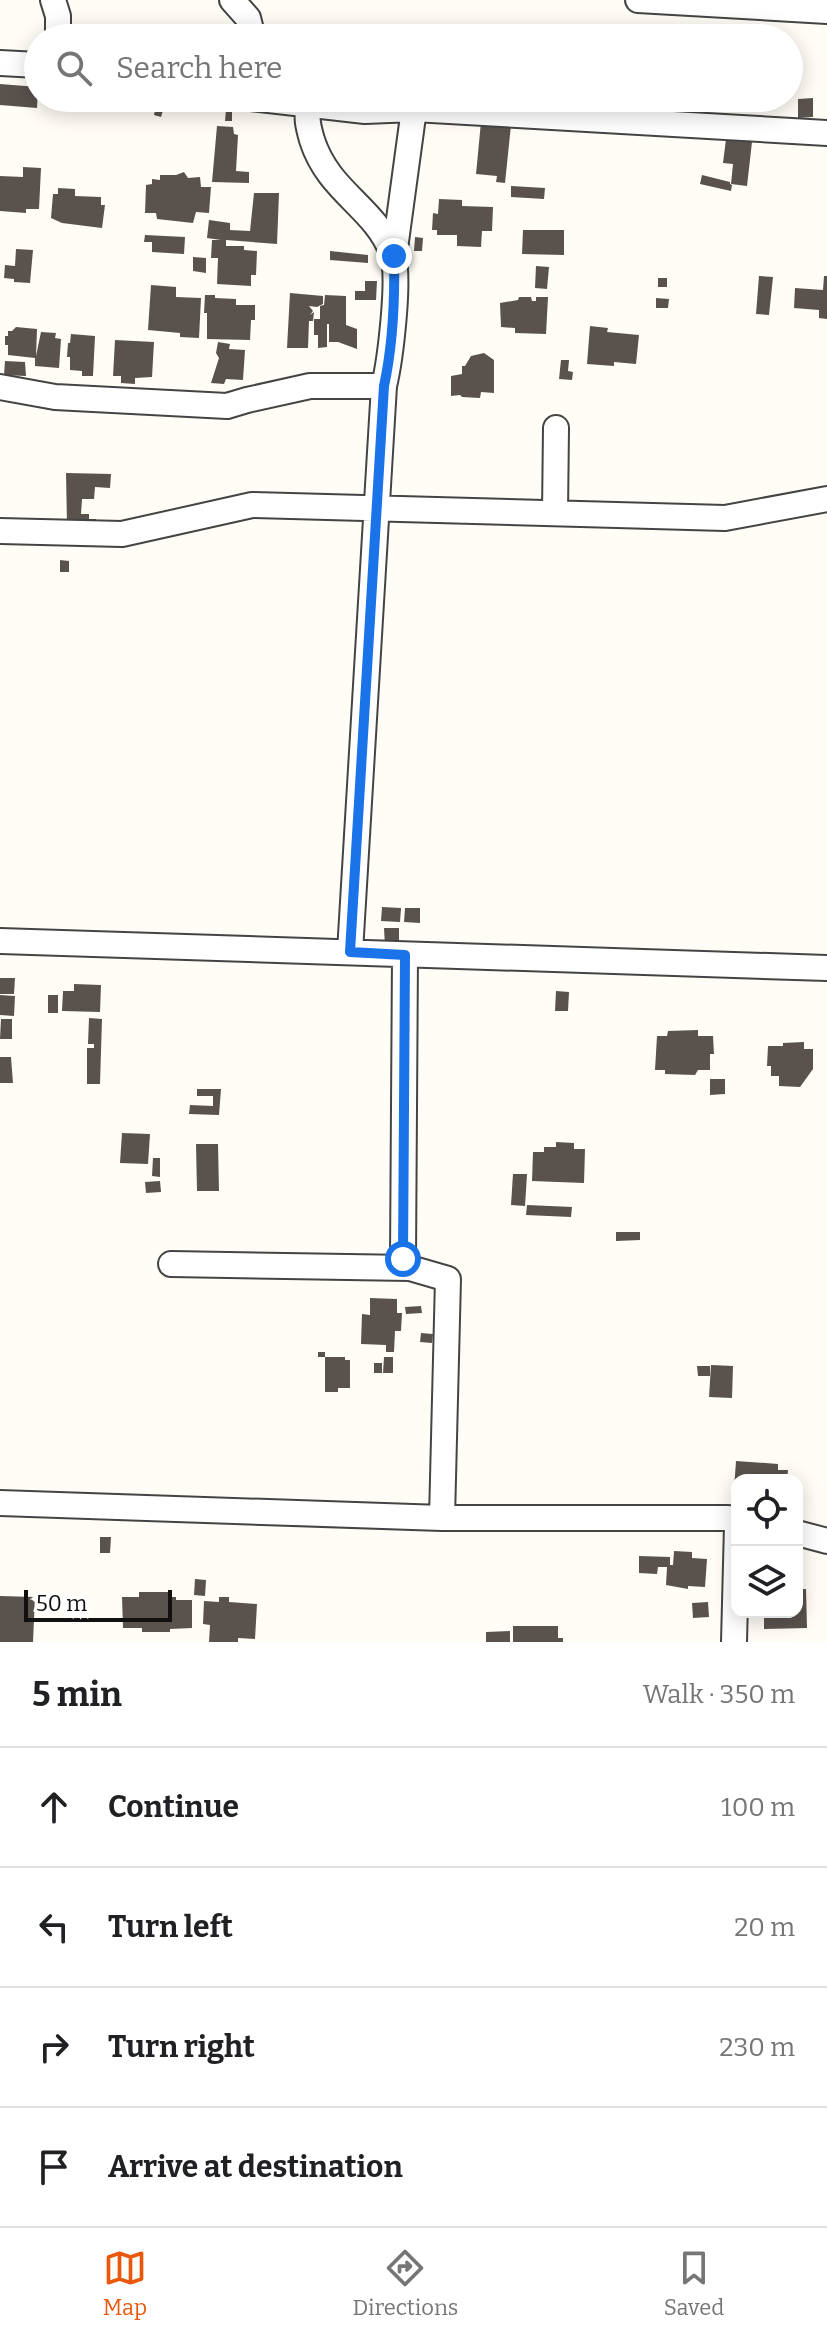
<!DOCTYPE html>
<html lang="en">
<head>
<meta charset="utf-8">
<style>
	body { margin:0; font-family:Bitter,serif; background:#f2f2f2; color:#202124 }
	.controls { position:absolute; right:24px; bottom:24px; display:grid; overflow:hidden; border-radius:16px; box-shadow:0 4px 20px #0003 }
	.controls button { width:72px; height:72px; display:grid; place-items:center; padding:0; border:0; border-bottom:2px solid #e0e0e0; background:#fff; color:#202124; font:40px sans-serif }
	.scale { position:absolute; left:24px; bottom:20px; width:148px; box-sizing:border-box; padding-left:8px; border:4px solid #111; border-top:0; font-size:22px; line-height:28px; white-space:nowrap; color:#111; -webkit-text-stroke:6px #fff; paint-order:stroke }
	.stop { position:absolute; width:24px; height:24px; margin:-18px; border:6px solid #1a73e8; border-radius:50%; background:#fff }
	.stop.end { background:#1a73e8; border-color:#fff; box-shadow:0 2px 8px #0008 }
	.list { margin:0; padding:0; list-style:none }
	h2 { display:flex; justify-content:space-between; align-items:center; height:104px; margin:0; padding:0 32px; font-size:34px }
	h2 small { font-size:26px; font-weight:400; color:#757577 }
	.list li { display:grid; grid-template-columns:52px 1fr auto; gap:24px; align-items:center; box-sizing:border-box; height:120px; padding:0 32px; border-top:2px solid #e0e0e0 }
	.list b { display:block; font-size:30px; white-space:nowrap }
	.list em { font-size:26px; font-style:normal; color:#757577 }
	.icon { flex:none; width:44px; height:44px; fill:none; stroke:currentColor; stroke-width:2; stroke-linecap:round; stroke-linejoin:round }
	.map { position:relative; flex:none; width:827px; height:1642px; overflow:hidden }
	.search { position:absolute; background:#fff; box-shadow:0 4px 20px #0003; left:24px; right:24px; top:24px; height:88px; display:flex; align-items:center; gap:20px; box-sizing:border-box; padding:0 28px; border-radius:44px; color:#757577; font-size:30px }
	.sheet { height:584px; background:#fff }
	nav { display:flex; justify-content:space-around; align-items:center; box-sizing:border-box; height:112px; border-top:2px solid #e0e0e0; background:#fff; font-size:22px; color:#757577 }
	nav a { display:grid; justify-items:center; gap:4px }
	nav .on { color:#ea580c }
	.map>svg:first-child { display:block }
	.building { fill:#5a524d }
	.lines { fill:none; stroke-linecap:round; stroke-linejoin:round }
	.minor-casing { stroke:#444; stroke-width:28 }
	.minor { stroke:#fff; stroke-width:24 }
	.route { stroke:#1a73e8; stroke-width:10 }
</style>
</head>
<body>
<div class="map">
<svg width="827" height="1642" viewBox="0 0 827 1642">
	<rect width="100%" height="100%" fill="#fffdf5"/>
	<path class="building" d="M 0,84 L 38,87 L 37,108 L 0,105 Z
		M 746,98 L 768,98 L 768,110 L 745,108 Z
		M 813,98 L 813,117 L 798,118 L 798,99 Z
		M 156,105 L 164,107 L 161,117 L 154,115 Z
		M 226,109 L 232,109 L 232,121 L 225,121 Z
		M 481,122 L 511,125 L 505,183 L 496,182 L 497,176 L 476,174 Z
		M 217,126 L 233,127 L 234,134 L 238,135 L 236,171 L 249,172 L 249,183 L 212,182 Z
		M 726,139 L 752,142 L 747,186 L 731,184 L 733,164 L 723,163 Z
		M 23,167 L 41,168 L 39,209 L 26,209 L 26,213 L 0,211 L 0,176 L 23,177 Z
		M 184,172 L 188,178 L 200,177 L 201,187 L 211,187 L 209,213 L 196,212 L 193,223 L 157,219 L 156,213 L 145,213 L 146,185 L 152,184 L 152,179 L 160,180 L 160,175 L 176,175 Z
		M 702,175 L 730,182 L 730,184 L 732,185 L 731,191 L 700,184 Z
		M 511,186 L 545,188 L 544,199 L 511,197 Z
		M 58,188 L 75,189 L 75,196 L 101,197 L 101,205 L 105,205 L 102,228 L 62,223 L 51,218 L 53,194 L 58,194 Z
		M 254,193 L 279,193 L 277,244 L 226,240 L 226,246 L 244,246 L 244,250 L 257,251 L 256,275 L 251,275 L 251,286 L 217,284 L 218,258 L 211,258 L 212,240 L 221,240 L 207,238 L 209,220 L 230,223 L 230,230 L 250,231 Z
		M 439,199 L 462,200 L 462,206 L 493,207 L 492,231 L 482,231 L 481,247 L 457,246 L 457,235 L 437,235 L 437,230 L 432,230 L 433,213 L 438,214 Z
		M 523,230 L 564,230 L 564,255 L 522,254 Z
		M 145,235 L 185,237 L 184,254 L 152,252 L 152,242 L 144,242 Z
		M 415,237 L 423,238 L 422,251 L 414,251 Z
		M 16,249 L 33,250 L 30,283 L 14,282 L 14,279 L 4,278 L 5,265 L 15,266 Z
		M 330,251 L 368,255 L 368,263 L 330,260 Z
		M 193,257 L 206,258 L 206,273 L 193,271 Z
		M 536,266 L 549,267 L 547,289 L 535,288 Z
		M 759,276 L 773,277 L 769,315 L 756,314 Z
		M 824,276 L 827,276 L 827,319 L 819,318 L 819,310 L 794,308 L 795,288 L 823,290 Z
		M 658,278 L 667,278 L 667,287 L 658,287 Z
		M 365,281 L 377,281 L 376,300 L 355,300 L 355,291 L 365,291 Z
		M 151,285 L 176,287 L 176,297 L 201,298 L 199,338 L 180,337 L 180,333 L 148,330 Z
		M 290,293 L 323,296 L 323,304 L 317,307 L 309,306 L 313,311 L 310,315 L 314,312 L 313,321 L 309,321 L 308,348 L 287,348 Z
		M 205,295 L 215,295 L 215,298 L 236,299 L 236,305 L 255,305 L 255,320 L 251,320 L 250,340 L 207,339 L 207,313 L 204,313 Z
		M 325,295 L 346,296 L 346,325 L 357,329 L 357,349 L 338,342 L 329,342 L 329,324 L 327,324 L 327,347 L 318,348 L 318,335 L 314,335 L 314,319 L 320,319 L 320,306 L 324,305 Z
		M 519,297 L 531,297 L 532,301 L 536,301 L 536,297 L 548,297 L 546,334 L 515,333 L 515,328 L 501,327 L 500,303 L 518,300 Z
		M 656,298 L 669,299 L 668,308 L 656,308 Z
		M 590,326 L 608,328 L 607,332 L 639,335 L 636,364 L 614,362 L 614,366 L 587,364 Z
		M 16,327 L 37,329 L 36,356 L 41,332 L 56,333 L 55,338 L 61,339 L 59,368 L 35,366 L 35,358 L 8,355 L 8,345 L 5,345 L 5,336 L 8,336 L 8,331 L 12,331 Z
		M 71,334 L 95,336 L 93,376 L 82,376 L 82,371 L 70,370 L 70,357 L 67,357 L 68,343 L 70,343 Z
		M 115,340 L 154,342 L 152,377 L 135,378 L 135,384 L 121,383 L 121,376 L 113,376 Z
		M 218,342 L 230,344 L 229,349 L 245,350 L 243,380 L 226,379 L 224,384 L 211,383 L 219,358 L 216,353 Z
		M 484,353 L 494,360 L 494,393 L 481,392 L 480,398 L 462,397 L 460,395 L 451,396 L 451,376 L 462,374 L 462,366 L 465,366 L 471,356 Z
		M 561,360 L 569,360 L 568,371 L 573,372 L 572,380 L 559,379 Z
		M 5,361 L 25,362 L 26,376 L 4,375 Z
		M 66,473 L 111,474 L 110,488 L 95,487 L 94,499 L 82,499 L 81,514 L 89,514 L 89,519 L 96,519 L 96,525 L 67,524 Z
		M 60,560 L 69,561 L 69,572 L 60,572 Z
		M 382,907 L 401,908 L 400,922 L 381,921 Z
		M 405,908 L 420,908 L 420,923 L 404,922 Z
		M 384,928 L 399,928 L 399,946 L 385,947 Z
		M 0,978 L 15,978 L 14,994 L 0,994 Z
		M 74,984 L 101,985 L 100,1012 L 62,1011 L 63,991 L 74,991 Z
		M 556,991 L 569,992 L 568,1011 L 555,1011 Z
		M 0,995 L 15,996 L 14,1016 L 0,1015 Z
		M 48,995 L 58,995 L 58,1013 L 48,1013 Z
		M 89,1018 L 102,1019 L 100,1084 L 87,1084 L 87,1048 L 94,1048 L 94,1044 L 88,1044 Z
		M 1,1019 L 12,1019 L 12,1039 L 0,1039 Z
		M 698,1030 L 698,1036 L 713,1036 L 714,1054 L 710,1054 L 710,1070 L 698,1070 L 695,1075 L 665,1074 L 665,1070 L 655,1070 L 657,1036 L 667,1036 L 668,1031 Z
		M 804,1042 L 804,1049 L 813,1049 L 813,1069 L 800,1087 L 779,1086 L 779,1076 L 771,1076 L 771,1066 L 767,1066 L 768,1046 L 783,1046 L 783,1043 Z
		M 0,1057 L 11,1057 L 13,1083 L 0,1083 Z
		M 710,1079 L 725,1079 L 725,1094 L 710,1095 Z
		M 197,1089 L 221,1089 L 219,1115 L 189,1114 L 190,1105 L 213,1106 L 213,1096 L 197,1096 Z
		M 122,1133 L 150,1134 L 148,1164 L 120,1163 Z
		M 556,1142 L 574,1143 L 574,1149 L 585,1149 L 584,1183 L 532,1181 L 533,1152 L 544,1152 L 544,1147 L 556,1147 Z
		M 196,1144 L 218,1144 L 219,1191 L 197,1191 Z
		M 153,1158 L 160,1158 L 160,1177 L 152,1176 Z
		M 513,1174 L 527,1174 L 525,1206 L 511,1205 Z
		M 160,1181 L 161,1192 L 146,1193 L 145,1182 Z
		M 527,1205 L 572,1207 L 571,1217 L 526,1215 Z
		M 616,1232 L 640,1232 L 640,1240 L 616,1241 Z
		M 370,1298 L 397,1299 L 397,1313 L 402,1313 L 401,1331 L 395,1331 L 394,1352 L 386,1352 L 386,1345 L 361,1344 L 362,1314 L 370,1315 Z
		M 421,1306 L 422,1313 L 406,1314 L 405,1307 Z
		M 421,1333 L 433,1334 L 432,1343 L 420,1342 Z
		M 318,1352 L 325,1352 L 325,1357 L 345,1357 L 345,1360 L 350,1360 L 350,1388 L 338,1388 L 338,1392 L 325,1392 L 325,1357 L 318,1357 Z
		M 384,1357 L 393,1357 L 393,1373 L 383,1373 Z
		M 374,1363 L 382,1363 L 382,1373 L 374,1373 Z
		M 711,1365 L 733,1366 L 732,1398 L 709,1397 Z
		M 697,1366 L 710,1366 L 710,1376 L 698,1376 Z
		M 736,1461 L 778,1464 L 778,1470 L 788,1470 L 787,1480 L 737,1480 L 737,1489 L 734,1489 Z
		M 100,1537 L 111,1537 L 110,1553 L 100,1553 Z
		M 674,1551 L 692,1552 L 692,1558 L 707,1559 L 705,1587 L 688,1586 L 688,1589 L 666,1585 L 667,1567 L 658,1567 L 657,1574 L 639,1573 L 639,1556 L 670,1557 L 670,1565 L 673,1565 Z
		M 195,1579 L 206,1580 L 205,1596 L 194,1595 Z
		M 797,1589 L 806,1589 L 807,1628 L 764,1629 L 764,1612 L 797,1612 Z
		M 139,1592 L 171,1592 L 171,1597 L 176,1597 L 176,1600 L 192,1600 L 192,1628 L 170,1629 L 170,1632 L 142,1632 L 142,1628 L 123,1628 L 122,1597 L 139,1597 Z
		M 0,1596 L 35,1597 L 33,1642 L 0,1642 Z
		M 219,1597 L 229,1597 L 229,1602 L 257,1604 L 255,1639 L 238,1638 L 238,1642 L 209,1642 L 210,1625 L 203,1624 L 204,1601 L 219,1602 Z
		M 708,1602 L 709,1617 L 693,1618 L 692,1603 Z
		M 513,1626 L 558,1626 L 558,1638 L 563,1638 L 563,1642 L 513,1642 Z
		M 510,1631 L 510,1642 L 486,1642 L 486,1632 Z"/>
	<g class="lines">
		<defs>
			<path id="minor" d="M 53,0 L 58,16 L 58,38
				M 232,0 L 248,18 L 253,38
				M 638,0 L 827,11
				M 0,63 L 38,65
				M 251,98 L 365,111 L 414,109 L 827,133
				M 299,98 L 309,104 C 306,118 308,126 312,140 C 329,193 375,207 392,253 C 401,275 390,361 384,386 L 350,952
				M 394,256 L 414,109
				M 0,387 L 55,397 L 227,406 L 247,400 L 310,386 L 384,386
				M 555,513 L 556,428
				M 0,531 L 122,534 L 252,505 L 725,518 L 827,499
				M 0,941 L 827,968
				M 405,955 L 403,1259 L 410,1268 L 448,1279 L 442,1518
				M 171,1264 L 410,1268
				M 0,1503 L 442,1518 L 728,1518 L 737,1520
				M 797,1533 L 827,1541
				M 734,1642 L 737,1525"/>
		</defs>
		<use href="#minor" class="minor-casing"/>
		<use href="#minor" class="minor"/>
	</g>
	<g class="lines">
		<path class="route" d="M 394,256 C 395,299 393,344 384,386 L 350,952 L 405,955 L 403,1259"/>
	</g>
</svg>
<div class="controls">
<button><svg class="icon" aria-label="locate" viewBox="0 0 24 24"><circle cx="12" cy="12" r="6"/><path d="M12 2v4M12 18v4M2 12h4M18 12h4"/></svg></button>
<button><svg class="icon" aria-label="layers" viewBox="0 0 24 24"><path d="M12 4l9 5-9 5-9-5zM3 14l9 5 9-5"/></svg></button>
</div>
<div class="scale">50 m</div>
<div class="stop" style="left:403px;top:1259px"></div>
<div class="stop end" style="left:394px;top:256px"></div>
<div class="search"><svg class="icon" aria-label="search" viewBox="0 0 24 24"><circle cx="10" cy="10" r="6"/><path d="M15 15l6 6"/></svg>Search here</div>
</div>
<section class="sheet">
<h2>5 min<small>Walk · 350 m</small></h2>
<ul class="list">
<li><svg class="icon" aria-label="ahead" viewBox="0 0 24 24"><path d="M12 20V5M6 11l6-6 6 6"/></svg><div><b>Continue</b></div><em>100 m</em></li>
<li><svg class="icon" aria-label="left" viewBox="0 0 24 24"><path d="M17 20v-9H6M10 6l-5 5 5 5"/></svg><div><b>Turn left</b></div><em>20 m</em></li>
<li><svg class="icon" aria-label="right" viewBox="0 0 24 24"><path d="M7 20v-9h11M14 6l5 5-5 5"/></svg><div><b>Turn right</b></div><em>230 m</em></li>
<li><svg class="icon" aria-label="arrive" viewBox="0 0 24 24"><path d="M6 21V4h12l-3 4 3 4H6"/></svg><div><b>Arrive at destination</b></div></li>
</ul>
</section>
<nav>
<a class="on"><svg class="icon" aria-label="map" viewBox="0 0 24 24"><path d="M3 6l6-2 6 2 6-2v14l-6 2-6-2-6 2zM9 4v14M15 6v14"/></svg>Map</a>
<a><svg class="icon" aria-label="directions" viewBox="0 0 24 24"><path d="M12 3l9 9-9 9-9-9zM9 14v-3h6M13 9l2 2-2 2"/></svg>Directions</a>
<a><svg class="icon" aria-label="saved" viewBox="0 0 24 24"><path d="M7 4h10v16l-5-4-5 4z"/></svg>Saved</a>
</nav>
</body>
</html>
